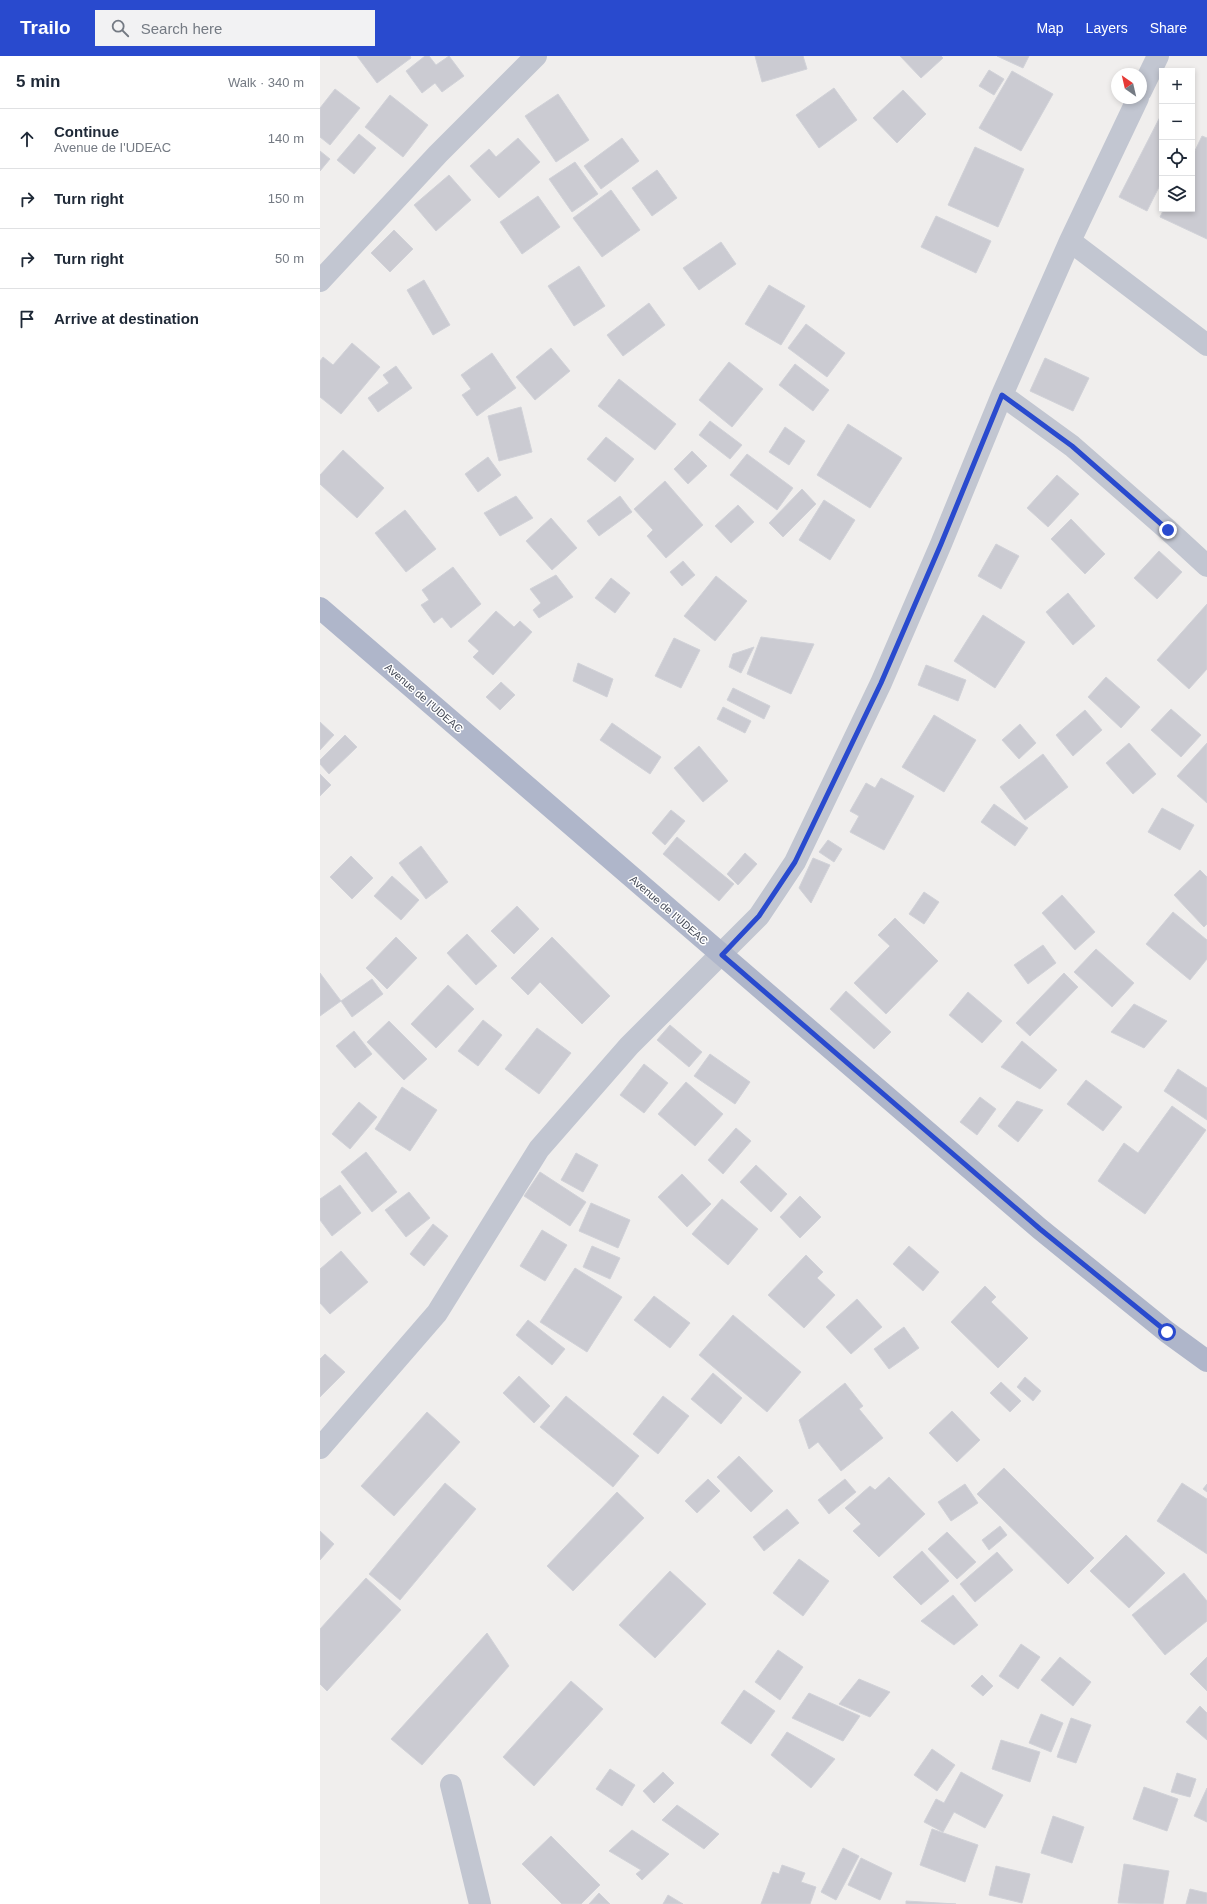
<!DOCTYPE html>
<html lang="en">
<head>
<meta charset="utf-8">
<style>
	body { margin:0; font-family:Arial,sans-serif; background:#f2f2f3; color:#1f2937 }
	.controls { position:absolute; right:12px; top:12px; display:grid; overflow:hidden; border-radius:0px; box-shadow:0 2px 6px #0003 }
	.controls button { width:36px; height:36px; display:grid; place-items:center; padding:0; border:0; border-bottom:1px solid #e0e1e3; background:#fff; color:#1f2937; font:20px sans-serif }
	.compass { position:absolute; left:791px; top:12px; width:36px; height:36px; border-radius:50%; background:#fff; box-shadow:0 2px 6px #0003; rotate:326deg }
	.stop { position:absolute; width:12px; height:12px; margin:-9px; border:3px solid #294ace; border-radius:50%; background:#fff }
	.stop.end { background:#294ace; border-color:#fff; box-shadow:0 1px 4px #0008 }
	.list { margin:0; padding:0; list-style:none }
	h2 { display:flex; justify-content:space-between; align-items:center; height:52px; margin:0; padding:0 16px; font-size:17px }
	h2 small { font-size:13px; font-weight:400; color:#747a83 }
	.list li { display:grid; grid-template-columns:26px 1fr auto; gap:12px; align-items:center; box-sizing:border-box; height:60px; padding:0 16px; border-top:1px solid #e0e1e3 }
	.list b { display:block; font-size:15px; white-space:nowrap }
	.list p { margin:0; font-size:13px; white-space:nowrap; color:#747a83 }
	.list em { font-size:13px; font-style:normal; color:#747a83 }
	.icon { flex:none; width:22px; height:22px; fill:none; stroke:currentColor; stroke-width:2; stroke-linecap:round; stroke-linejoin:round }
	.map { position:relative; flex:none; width:887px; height:1848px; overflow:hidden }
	header { display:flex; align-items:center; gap:24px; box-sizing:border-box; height:56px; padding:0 20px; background:#294ace; color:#fff }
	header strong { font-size:19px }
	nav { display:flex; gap:22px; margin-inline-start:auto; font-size:14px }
	.search { width:280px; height:36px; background:#f2f2f3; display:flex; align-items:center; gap:10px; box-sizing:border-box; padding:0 14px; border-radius:0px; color:#747a83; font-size:15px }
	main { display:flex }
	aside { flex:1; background:#fff }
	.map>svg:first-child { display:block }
	.building { fill:#cbcbd2; stroke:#d1d2d8 }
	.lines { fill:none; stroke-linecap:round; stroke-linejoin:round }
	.minor { stroke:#c2c6d1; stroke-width:22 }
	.major { stroke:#afb6ca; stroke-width:22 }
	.route { stroke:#294ace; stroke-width:5 }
	.labels { text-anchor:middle; stroke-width:3; stroke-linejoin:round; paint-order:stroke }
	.street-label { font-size:11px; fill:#474c59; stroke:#fff }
</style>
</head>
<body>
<header>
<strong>Trailo</strong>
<div class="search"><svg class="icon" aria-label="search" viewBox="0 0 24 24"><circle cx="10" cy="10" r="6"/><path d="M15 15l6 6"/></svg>Search here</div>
<nav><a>Map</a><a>Layers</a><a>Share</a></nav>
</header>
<main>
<aside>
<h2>5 min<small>Walk · 340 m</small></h2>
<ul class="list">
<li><svg class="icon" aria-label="ahead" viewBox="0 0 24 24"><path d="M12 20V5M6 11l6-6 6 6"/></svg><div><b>Continue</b><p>Avenue de I'UDEAC</p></div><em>140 m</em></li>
<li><svg class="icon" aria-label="right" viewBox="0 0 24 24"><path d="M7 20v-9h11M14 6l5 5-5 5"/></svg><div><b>Turn right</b></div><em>150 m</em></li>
<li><svg class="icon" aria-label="right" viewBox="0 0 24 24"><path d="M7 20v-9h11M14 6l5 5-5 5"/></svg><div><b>Turn right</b></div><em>50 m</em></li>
<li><svg class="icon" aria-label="arrive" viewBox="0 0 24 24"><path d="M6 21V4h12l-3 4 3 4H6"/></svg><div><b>Arrive at destination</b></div></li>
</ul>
</aside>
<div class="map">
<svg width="887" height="1848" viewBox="0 0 887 1848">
	<rect width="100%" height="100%" fill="#f0eeed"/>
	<path class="building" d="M 37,0 L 90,0 L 91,2 L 57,27 Z
		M 105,0 L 109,0 L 116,9 L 129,0 L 144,20 L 122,36 L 115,27 L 102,37 L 86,15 Z
		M 435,0 L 483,0 L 487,13 L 442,26 Z
		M 580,0 L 621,0 L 623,2 L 601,22 Z
		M 677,0 L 709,0 L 703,12 Z
		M 669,14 L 684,23 L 674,39 L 659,30 Z
		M 692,15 L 733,38 L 701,95 L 659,72 Z
		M 514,32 L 537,64 L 499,92 L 476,59 Z
		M 15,33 L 40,52 L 10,89 L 0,81 L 0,52 Z
		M 583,34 L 606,58 L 577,87 L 553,62 Z
		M 238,38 L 269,84 L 236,106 L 205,60 Z
		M 70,39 L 108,69 L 83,101 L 45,71 Z
		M 840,61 L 842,62 L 842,125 L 827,155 L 799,141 Z
		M 39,78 L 56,92 L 34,118 L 17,104 Z
		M 882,80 L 887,82 L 887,183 L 840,161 L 844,153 L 872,153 L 872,101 Z
		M 198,82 L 220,106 L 179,142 L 150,110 L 169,93 L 176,101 Z
		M 302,82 L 319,105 L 281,133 L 264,110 Z
		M 655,91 L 704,113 L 678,171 L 628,149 Z
		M 0,95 L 10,103 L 0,115 Z
		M 255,106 L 278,138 L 252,156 L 229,123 Z
		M 337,114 L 357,142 L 332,160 L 312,132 Z
		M 129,119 L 151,144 L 116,175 L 94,149 Z
		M 291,134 L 320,174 L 282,201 L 253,162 Z
		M 218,140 L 240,171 L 202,198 L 180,166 Z
		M 616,160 L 671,185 L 656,217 L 601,191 Z
		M 74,174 L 93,193 L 70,216 L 51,197 Z
		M 401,186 L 416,208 L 379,234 L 363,212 Z
		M 259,210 L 285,250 L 254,270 L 228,230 Z
		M 104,224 L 130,269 L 113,279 L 87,234 Z
		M 449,229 L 485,250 L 461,289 L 425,268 Z
		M 329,247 L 345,269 L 303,300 L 287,279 Z
		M 486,268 L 525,297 L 507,321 L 468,292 Z
		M 32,287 L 60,311 L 21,358 L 0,341 L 0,305 L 3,301 L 13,309 Z
		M 231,292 L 250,315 L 215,344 L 196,321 Z
		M 172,297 L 196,332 L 157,360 L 142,339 L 151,333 L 141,319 Z
		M 725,302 L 769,322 L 753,355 L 710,335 Z
		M 409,306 L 443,333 L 412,371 L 379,344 Z
		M 475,308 L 509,334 L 493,355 L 459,329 Z
		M 76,310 L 92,332 L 58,356 L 48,342 L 69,327 L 63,319 Z
		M 299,323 L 356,368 L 335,394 L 278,350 Z
		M 201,351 L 212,396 L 179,405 L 168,360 Z
		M 390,365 L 422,389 L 410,403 L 379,379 Z
		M 528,368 L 582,402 L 550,452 L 497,419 Z
		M 465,371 L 485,385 L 469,409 L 449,396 Z
		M 286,381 L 314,403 L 295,426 L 267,403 Z
		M 23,394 L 64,432 L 37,462 L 0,428 L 0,419 Z
		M 372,395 L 387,410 L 368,428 L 354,413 Z
		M 427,398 L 473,432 L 457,454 L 410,419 Z
		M 168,401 L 181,419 L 158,436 L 145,418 Z
		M 737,419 L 759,438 L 728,471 L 707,452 Z
		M 345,425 L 383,469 L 346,502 L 327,480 L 333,474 L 314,453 Z
		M 482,433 L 496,448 L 463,481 L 449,467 Z
		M 196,440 L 213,462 L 180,480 L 164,457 Z
		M 300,440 L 312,456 L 279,480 L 267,465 Z
		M 504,444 L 535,464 L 510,504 L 479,484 Z
		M 418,449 L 434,466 L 411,487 L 395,470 Z
		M 85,454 L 116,493 L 86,516 L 55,477 Z
		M 231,462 L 257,492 L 232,514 L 206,485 Z
		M 751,463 L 785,498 L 765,518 L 731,483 Z
		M 676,488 L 699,500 L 681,533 L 658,520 Z
		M 839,495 L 862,516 L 837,543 L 814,522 Z
		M 363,505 L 375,519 L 362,530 L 350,516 Z
		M 133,511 L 161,548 L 131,572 L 122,561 L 114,567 L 101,549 L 109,544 L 102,534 Z
		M 236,519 L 253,541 L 219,562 L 213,554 L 221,547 L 210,533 Z
		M 396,520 L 427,545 L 395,585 L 364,560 Z
		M 291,522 L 310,537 L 295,557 L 275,542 Z
		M 748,537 L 775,570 L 753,589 L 726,556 Z
		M 887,548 L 887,613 L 869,633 L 837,604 Z
		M 176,555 L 194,571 L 200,565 L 212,576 L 173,619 L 153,601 L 159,595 L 148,585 Z
		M 663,559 L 705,586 L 675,632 L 634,605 Z
		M 441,581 L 494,588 L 471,638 L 427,618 Z
		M 354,582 L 380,594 L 361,632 L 335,620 Z
		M 434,591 L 421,617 L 409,611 L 413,598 Z
		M 258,607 L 293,623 L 287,641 L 253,625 Z
		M 606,609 L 646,624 L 638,645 L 598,629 Z
		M 786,621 L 820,651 L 801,672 L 768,641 Z
		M 181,626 L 195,639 L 180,654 L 166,641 Z
		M 413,632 L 450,650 L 444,663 L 407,644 Z
		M 403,651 L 431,665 L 425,677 L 397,663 Z
		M 851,653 L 881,679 L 861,701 L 831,674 Z
		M 765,654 L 782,674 L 753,700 L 736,679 Z
		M 614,659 L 656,684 L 624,736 L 582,711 Z
		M 0,666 L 14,679 L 0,694 Z
		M 292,667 L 341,701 L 330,718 L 280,684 Z
		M 700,668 L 716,687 L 699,703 L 682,684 Z
		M 25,679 L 37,691 L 9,718 L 0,708 L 0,704 Z
		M 809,687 L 836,718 L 813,738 L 786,707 Z
		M 887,687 L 887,747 L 857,720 Z
		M 379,690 L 408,725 L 383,746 L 354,712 Z
		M 723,698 L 748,731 L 705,764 L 680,731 Z
		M 0,718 L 11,729 L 0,740 Z
		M 561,722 L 594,740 L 564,794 L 530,776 L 539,760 L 530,755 L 546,727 L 555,732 Z
		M 674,748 L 708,772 L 695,790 L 661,766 Z
		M 842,752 L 874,769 L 860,794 L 828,776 Z
		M 351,754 L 365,765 L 345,789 L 332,777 Z
		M 357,781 L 414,828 L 399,845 L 343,798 Z
		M 508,784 L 522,793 L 514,806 L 499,796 Z
		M 101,790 L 128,826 L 106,843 L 79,807 Z
		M 425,797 L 437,808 L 418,829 L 407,818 Z
		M 31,800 L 53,822 L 32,843 L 10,821 Z
		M 493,802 L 510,809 L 491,847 L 479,832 Z
		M 880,814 L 887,821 L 887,868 L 884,871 L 854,839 Z
		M 72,820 L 99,844 L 81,864 L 54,840 Z
		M 604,836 L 619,846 L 604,868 L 589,858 Z
		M 742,839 L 775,876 L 755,894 L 722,857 Z
		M 197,850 L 219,873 L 194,898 L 171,875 Z
		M 853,856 L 887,884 L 887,903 L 870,924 L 826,888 Z
		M 575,862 L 618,905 L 566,958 L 534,927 L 570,890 L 558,879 Z
		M 147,878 L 177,910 L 156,929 L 127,897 Z
		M 76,881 L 97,902 L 67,933 L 46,912 Z
		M 232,881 L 290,940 L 262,968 L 220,926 L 208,939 L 191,922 Z
		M 723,889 L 736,907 L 708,928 L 694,909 Z
		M 776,893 L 814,927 L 792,951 L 754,916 Z
		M 0,917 L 21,945 L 0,960 Z
		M 744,917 L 758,931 L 710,980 L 696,967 Z
		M 52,923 L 63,938 L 32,961 L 21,945 Z
		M 128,929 L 154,953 L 116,992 L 91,968 Z
		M 526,935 L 571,976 L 554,993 L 510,953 Z
		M 648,936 L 682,965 L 662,987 L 629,959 Z
		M 814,948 L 847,965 L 824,992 L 791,976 Z
		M 163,964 L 182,979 L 158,1010 L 138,995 Z
		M 69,965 L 107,1003 L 84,1024 L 47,986 Z
		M 350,969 L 382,996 L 369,1011 L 337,984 Z
		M 217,972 L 251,997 L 219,1038 L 185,1013 Z
		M 34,975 L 52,998 L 35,1012 L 16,990 Z
		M 702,985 L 737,1014 L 720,1033 L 681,1011 Z
		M 390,998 L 430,1026 L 415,1048 L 374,1020 Z
		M 324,1008 L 348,1027 L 324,1057 L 300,1039 Z
		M 858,1013 L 887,1032 L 887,1064 L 844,1035 Z
		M 766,1024 L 802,1051 L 783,1075 L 747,1048 Z
		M 366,1026 L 403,1058 L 375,1090 L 338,1058 Z
		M 82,1031 L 117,1054 L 90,1095 L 55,1073 Z
		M 660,1041 L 676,1053 L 657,1079 L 640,1066 Z
		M 697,1045 L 723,1054 L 698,1086 L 678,1070 Z
		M 39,1046 L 57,1061 L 30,1093 L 12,1078 Z
		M 852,1050 L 886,1074 L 825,1158 L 778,1125 L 804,1087 L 818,1097 Z
		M 416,1072 L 431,1085 L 403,1118 L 388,1104 Z
		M 46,1096 L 77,1136 L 52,1156 L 21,1116 Z
		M 256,1097 L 278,1109 L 263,1136 L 241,1124 Z
		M 436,1109 L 467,1138 L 451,1156 L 420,1126 Z
		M 220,1116 L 266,1146 L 250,1170 L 204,1140 Z
		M 362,1118 L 391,1148 L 367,1171 L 338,1141 Z
		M 20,1129 L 41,1157 L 12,1180 L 0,1164 L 0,1143 Z
		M 89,1136 L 110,1162 L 86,1181 L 65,1154 Z
		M 480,1140 L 501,1161 L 480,1182 L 460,1161 Z
		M 402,1143 L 438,1173 L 408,1209 L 372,1178 Z
		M 271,1147 L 310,1164 L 298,1192 L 259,1175 Z
		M 113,1168 L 128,1180 L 104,1210 L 90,1198 Z
		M 222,1174 L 247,1189 L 225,1225 L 200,1210 Z
		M 272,1190 L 300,1202 L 290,1223 L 263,1211 Z
		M 589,1190 L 619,1216 L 603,1235 L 573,1208 Z
		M 21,1195 L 48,1226 L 10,1258 L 0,1247 L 0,1213 Z
		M 486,1199 L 503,1216 L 497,1222 L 515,1239 L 484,1272 L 448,1239 Z
		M 255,1212 L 302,1241 L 267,1296 L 220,1266 Z
		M 665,1230 L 676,1241 L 671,1246 L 708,1282 L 678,1312 L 631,1266 Z
		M 334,1240 L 370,1267 L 350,1292 L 314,1264 Z
		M 537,1243 L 562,1271 L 531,1298 L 506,1271 Z
		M 413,1259 L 481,1316 L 447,1356 L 379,1299 Z
		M 208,1264 L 245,1293 L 232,1309 L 196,1279 Z
		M 584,1271 L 599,1292 L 569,1313 L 554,1293 Z
		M 5,1298 L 25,1316 L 0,1341 L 0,1303 Z
		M 393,1317 L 422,1342 L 401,1368 L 371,1343 Z
		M 199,1320 L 230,1350 L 214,1367 L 183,1337 Z
		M 705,1321 L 721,1335 L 713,1345 L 697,1331 Z
		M 681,1326 L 701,1345 L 690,1356 L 670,1337 Z
		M 525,1327 L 543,1350 L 539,1353 L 563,1382 L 521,1415 L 498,1386 L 489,1393 L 479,1364 Z
		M 246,1340 L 319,1400 L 293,1431 L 220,1371 Z
		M 343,1340 L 369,1360 L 338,1398 L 313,1378 Z
		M 632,1355 L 660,1384 L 637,1406 L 609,1377 Z
		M 107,1356 L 140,1386 L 74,1460 L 41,1430 Z
		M 419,1400 L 453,1435 L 431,1456 L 397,1421 Z
		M 684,1412 L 774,1502 L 748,1528 L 657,1438 Z
		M 569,1421 L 605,1458 L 559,1501 L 533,1475 L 541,1468 L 525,1452 L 550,1430 L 555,1434 Z
		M 388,1423 L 400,1435 L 377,1457 L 365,1445 Z
		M 525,1423 L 536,1436 L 509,1458 L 498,1444 Z
		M 125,1427 L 156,1453 L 80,1544 L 49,1518 Z
		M 862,1427 L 887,1443 L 887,1498 L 837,1465 Z
		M 645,1428 L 658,1447 L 631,1465 L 618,1446 Z
		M 887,1428 L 887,1436 L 883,1433 Z
		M 297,1436 L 324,1462 L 253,1535 L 227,1510 Z
		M 467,1453 L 479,1467 L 444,1495 L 433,1481 Z
		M 680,1470 L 687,1479 L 669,1494 L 662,1484 Z
		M 0,1475 L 14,1488 L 0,1504 Z
		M 627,1476 L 656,1506 L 637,1523 L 608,1493 Z
		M 806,1479 L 845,1517 L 809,1552 L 770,1515 Z
		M 602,1495 L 629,1525 L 601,1549 L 573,1521 Z
		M 677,1496 L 693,1514 L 655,1546 L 640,1528 Z
		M 479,1503 L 509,1525 L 483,1560 L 453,1537 Z
		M 350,1515 L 386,1548 L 335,1602 L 299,1569 Z
		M 864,1517 L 887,1545 L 887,1565 L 845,1599 L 812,1559 Z
		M 46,1522 L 81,1554 L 7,1635 L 0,1628 L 0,1573 Z
		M 633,1539 L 658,1569 L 634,1589 L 601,1565 Z
		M 167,1577 L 189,1610 L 102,1709 L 71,1683 Z
		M 701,1588 L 720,1601 L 698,1633 L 679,1620 Z
		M 458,1594 L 483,1611 L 460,1644 L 435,1626 Z
		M 740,1601 L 771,1626 L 753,1650 L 721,1624 Z
		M 887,1601 L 887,1635 L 870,1618 Z
		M 662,1619 L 673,1630 L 663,1640 L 651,1630 Z
		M 539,1623 L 570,1636 L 550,1661 L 519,1648 Z
		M 251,1625 L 283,1653 L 214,1730 L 183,1701 Z
		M 424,1634 L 455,1655 L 431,1688 L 401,1667 Z
		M 489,1637 L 540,1660 L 523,1685 L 472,1662 Z
		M 880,1650 L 887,1657 L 887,1684 L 866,1666 Z
		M 721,1658 L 743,1667 L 731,1696 L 709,1687 Z
		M 751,1662 L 771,1669 L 756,1707 L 737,1701 Z
		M 467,1676 L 515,1703 L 491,1732 L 451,1699 Z
		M 681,1684 L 720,1696 L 710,1726 L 672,1713 Z
		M 612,1693 L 635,1709 L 617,1735 L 594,1719 Z
		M 290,1713 L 315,1729 L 302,1750 L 276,1733 Z
		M 343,1716 L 354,1727 L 334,1747 L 323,1735 Z
		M 641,1716 L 683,1739 L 665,1772 L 634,1756 L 623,1776 L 604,1766 L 616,1743 L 624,1747 Z
		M 857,1717 L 876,1723 L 870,1741 L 851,1736 Z
		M 824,1731 L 858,1743 L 847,1775 L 813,1763 Z
		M 887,1732 L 887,1766 L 874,1760 Z
		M 357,1749 L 399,1778 L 384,1793 L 342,1764 Z
		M 733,1760 L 764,1771 L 752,1807 L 721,1797 Z
		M 612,1773 L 658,1789 L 645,1826 L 600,1809 Z
		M 312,1774 L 349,1798 L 322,1824 L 316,1818 L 321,1814 L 289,1795 Z
		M 231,1780 L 280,1829 L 261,1848 L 242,1848 L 202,1808 Z
		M 523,1792 L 539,1800 L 516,1844 L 501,1836 Z
		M 541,1802 L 572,1817 L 560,1844 L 528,1829 Z
		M 804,1808 L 849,1815 L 843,1848 L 798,1847 Z
		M 462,1809 L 485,1817 L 481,1826 L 496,1831 L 490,1848 L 441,1848 L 453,1816 L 459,1818 Z
		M 676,1810 L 710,1818 L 702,1847 L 669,1839 Z
		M 870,1833 L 887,1837 L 887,1848 L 866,1848 Z
		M 279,1837 L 290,1848 L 269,1848 Z
		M 348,1839 L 363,1848 L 343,1848 Z
		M 586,1845 L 636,1848 L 586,1848 Z"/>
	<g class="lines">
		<path class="minor" d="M 821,35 L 838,0
			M 750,185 L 887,289
			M 0,225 L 118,98 L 216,0
			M 682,339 L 752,390 L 848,474 L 887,510
			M 0,1392 L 117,1257 L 219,1093 L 309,990 L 439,860 L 475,806 L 561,627 L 621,488 L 682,339 L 750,185 L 818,42
			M 131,1729 L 160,1848"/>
		<path class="major" d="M 0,552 L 720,1173 L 847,1276 L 887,1305"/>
	</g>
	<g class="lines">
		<path class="route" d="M 847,1276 L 720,1173 L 402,899 L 439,860 L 475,806 L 561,627 L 621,488 L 682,339 L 752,390 L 848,474"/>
	</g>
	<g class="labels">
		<g class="street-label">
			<text transform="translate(104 642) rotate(41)" y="4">Avenue de I'UDEAC</text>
			<text transform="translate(349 854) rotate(41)" y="4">Avenue de I'UDEAC</text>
		</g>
	</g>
</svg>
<div class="controls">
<button>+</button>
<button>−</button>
<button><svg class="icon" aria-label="locate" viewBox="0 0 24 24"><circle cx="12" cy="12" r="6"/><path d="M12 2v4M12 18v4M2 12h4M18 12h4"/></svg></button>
<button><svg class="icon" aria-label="layers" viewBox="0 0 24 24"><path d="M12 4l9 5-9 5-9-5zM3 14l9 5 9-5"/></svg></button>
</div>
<svg class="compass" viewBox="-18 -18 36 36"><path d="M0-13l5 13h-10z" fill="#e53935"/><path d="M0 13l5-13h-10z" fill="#747a83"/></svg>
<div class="stop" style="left:847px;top:1276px"></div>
<div class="stop end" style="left:848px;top:474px"></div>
</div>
</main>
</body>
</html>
